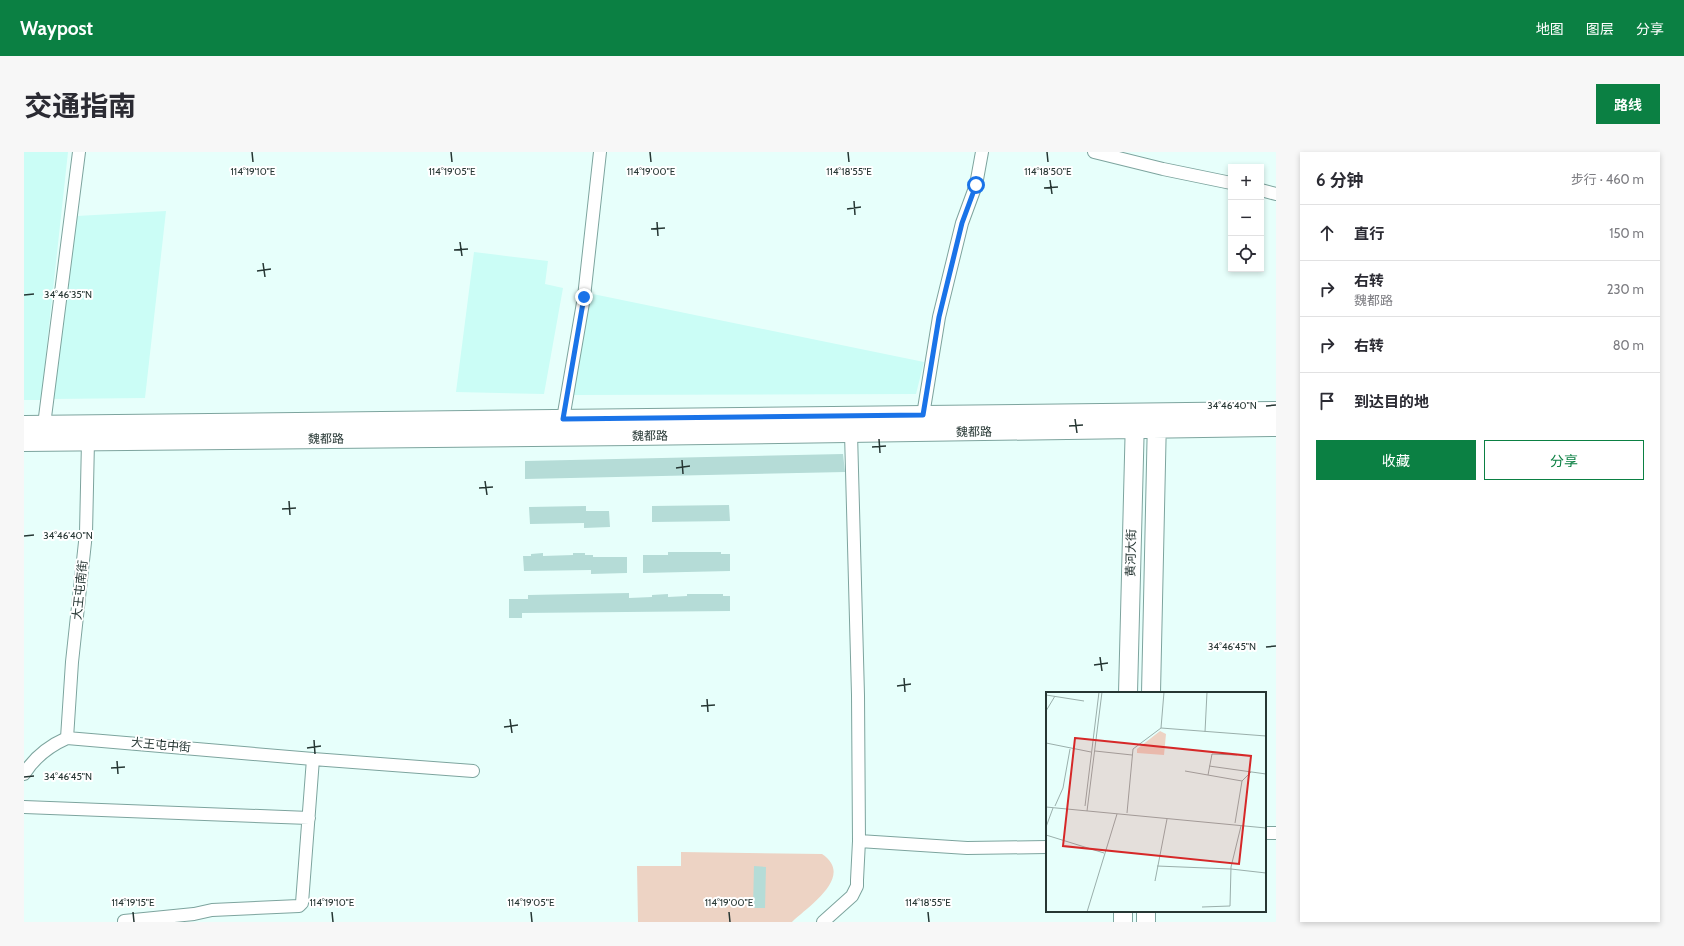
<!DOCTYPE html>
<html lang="zh">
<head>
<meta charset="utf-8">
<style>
	body { margin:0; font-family:Cabin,"Noto Sans SC",sans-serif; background:#f7f7f7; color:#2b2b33 }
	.controls { position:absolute; right:12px; top:12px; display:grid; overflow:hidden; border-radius:0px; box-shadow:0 2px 6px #0003 }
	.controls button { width:36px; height:36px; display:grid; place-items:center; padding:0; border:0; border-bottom:1px solid #e1e1e2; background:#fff; color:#2b2b33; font:20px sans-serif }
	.stop { position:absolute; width:12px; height:12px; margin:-9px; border:3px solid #1a73e8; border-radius:50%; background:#fff }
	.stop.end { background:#1a73e8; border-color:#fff; box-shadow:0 1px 4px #0008 }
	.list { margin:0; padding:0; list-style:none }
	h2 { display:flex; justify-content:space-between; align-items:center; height:52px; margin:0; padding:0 16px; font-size:17px }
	h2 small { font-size:13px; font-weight:400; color:#7c7c81 }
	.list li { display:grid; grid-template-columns:26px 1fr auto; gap:12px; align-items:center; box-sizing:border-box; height:56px; padding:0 16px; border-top:1px solid #e1e1e2 }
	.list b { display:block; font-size:15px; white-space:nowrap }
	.list p { margin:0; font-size:13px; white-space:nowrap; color:#7c7c81 }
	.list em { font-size:13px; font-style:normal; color:#7c7c81 }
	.actions { display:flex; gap:8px; padding:12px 16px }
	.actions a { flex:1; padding:9px 0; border:1px solid #0b8043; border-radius:0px; text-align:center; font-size:14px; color:#0b8043 }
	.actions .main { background:#0b8043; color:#fff }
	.icon { flex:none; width:22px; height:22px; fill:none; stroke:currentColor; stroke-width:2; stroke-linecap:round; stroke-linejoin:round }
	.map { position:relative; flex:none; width:1252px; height:770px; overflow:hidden; border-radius:0px }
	header { display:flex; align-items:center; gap:24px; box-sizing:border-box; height:56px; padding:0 20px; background:#0b8043; color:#fff }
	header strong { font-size:19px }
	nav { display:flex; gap:22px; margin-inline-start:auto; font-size:14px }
	.intro { display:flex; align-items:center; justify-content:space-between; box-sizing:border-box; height:96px; padding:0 24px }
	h1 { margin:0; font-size:28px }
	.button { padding:10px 18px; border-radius:0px; background:#0b8043; color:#fff; font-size:14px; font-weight:700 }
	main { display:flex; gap:24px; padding:0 24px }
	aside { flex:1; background:#fff; border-radius:0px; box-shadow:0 2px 6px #0003 }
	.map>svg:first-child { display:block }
	.built { fill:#cbfdf6 }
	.green { fill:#edd3c4 }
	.building { fill:#b5dcd7 }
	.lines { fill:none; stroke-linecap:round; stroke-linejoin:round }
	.street-casing { stroke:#7da49e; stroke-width:14 }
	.secondary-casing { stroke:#7da49e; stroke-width:20 }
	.street { stroke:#fff; stroke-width:12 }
	.secondary { stroke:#fff; stroke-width:18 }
	.route { stroke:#1a73e8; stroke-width:5 }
	.ticks { fill:none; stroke:#263633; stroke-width:1.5 }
	.labels { text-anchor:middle; stroke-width:4; stroke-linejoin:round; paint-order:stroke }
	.street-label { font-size:12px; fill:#263633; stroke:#fff }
	.inset-road { fill:none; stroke:#9aafab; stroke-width:1 }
	.view { fill:#d62828; fill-opacity:0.15; stroke:#d62828; stroke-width:2 }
	.inset-edge { fill:none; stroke:#263633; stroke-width:2 }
	.ticks-label { font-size:10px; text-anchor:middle; fill:#263633; stroke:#fff; stroke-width:4; stroke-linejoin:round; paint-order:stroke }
</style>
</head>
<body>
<header>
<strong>Waypost</strong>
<nav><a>地图</a><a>图层</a><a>分享</a></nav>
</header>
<div class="intro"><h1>交通指南</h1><a class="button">路线</a></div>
<main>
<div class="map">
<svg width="1252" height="770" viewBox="0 0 1252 770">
	<rect width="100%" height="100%" fill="#e7fffb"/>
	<path class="built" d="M 0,0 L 44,0 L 17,248 L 0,248 Z
		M 142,59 L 121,246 L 28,247 L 53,64 Z
		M 450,100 L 524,109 L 521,132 L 539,136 L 520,242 L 432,240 Z
		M 564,141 L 900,210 L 892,242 L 547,243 Z"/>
	<path class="green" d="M 657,700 L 798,702 C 831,724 785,754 768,770 L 614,770 L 613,714 L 657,714 Z"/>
	<path class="building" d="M 819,302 L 821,320 L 501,327 L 501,309 Z
		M 705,353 L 706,369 L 628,370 L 628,354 Z
		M 562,354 L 562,359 L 585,359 L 586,375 L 560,376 L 560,371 L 506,372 L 505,355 Z
		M 644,400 L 697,400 L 697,402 L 706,402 L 706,419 L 619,421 L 619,403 L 644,403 Z
		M 519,401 L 519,404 L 549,403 L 549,401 L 561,401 L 561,403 L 569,403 L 569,405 L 603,405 L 603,421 L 567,422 L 567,418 L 500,419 L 499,404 L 507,404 L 507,402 Z
		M 605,441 L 605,446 L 628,445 L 628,443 L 644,442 L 644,445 L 663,444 L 663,442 L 699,442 L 699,444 L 706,444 L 706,459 L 498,461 L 498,466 L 485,466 L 485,447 L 504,447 L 504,443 Z
		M 730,714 L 742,715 L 741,756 L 729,756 Z"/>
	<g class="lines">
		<defs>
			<path id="street" d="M 1070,0 L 1139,17 L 1207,31
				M 1237,38 L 1252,42
				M 899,263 L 915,165 L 938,71 L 952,33 L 958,0
				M 539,267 L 560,145 L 576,0
				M 20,273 L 55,0
				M 43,586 L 48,510 L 62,381 L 64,289
				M 0,622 C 10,606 25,594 43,586 L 289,607 L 449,619
				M 0,655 L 285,666
				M 1241,681 L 1252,681
				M 835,689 L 943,696 L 1023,695
				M 100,769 L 170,762 L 188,758 L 275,754 L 278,751 L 289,607
				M 799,770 L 828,744 L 833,734 L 833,728 L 835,689 L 834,543 L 827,281"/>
			<path id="secondary" d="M 0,273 L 1252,259
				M 0,290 L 608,284 L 1252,275
				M 1104,541 L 1111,266
				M 1127,541 L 1133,266
				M 1099,770 L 1099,759
				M 1122,770 L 1122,759"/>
		</defs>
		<use href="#street" class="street-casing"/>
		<use href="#secondary" class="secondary-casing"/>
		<use href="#street" class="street"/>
		<use href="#secondary" class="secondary"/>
	</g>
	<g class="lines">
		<path class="route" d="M 560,145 L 539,267 L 899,263 L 915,165 L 938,71 L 952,33"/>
	</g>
	<path class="ticks" d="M 228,0 L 229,10M 427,0 L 428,10M 626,0 L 627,10M 824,0 L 825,10M 1023,0 L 1024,10M 1026,28 L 1028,42M 1020,36 L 1034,35M 830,49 L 831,63M 823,57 L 837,55M 633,70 L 634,84M 627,77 L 641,76M 436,90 L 438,104M 430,98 L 444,97M 239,111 L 241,125M 233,119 L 247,117M 0,143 L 10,142M 1242,254 L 1252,253M 1051,267 L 1053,281M 1045,274 L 1059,273M 855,287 L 856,301M 848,295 L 862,294M 658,308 L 659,322M 652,316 L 666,314M 461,329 L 463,343M 455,336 L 469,335M 265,349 L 266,363M 258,357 L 272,356M 0,384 L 10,383M 1242,495 L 1252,494M 1076,505 L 1078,519M 1070,513 L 1084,511M 880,526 L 881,540M 873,534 L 887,532M 683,547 L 684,560M 677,554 L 691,553M 486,567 L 488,581M 480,575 L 494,573M 290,588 L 291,602M 283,596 L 297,594M 93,609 L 94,622M 87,616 L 101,615M 0,625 L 10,624M 109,760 L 110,770M 308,760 L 309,770M 507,760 L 508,770M 705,760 L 706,770M 904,760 L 905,770"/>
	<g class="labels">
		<g class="street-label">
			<text transform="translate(950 280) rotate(-1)" y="4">魏都路</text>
			<text transform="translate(626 284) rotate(-1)" y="4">魏都路</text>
			<text transform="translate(302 287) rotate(-1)" y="4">魏都路</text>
			<text transform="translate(1107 401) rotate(-89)" y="4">黄河大街</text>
			<text transform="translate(56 438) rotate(-84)" y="4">大王屯南街</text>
			<text transform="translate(137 593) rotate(5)" y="4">大王屯中街</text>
		</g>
	</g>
	<g transform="translate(1022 540)">
		<rect width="220" height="220" fill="#e7fffb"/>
		<path d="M 114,39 L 120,42 L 118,63 L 91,61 L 91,57 Z" fill="#edd3c4"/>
		<path class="inset-road" d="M 0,3 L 38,9M 0,19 L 9,4M 115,36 L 220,44M 115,36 L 118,0M 159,40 L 161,0M 0,51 L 45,60M 49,59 L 86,63M 163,74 L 220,82M 139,79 L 196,89 L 205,80M 162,83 L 166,62 L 191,63M 9,114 L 17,96 L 24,57M 39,114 L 53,0M 0,115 L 220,136M 41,119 L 56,0M 81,121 L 87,57 L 115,36M 189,131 L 196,89M 0,135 L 7,116M 0,143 L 58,161M 111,174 L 185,177M 185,177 L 220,181M 109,189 L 121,127M 156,215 L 184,214 L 185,175 L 195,134M 41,220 L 71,122"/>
		<path class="view" d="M 29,46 L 205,64 L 193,172 L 17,154 Z"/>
		<rect width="220" height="220" class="inset-edge"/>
	</g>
	<g class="ticks-label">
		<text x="229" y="23">114°19'10"E</text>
		<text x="428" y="23">114°19'05"E</text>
		<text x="627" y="23">114°19'00"E</text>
		<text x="825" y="23">114°18'55"E</text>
		<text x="1024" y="23">114°18'50"E</text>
		<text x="44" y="146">34°46'35"N</text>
		<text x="1208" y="257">34°46'40"N</text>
		<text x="44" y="387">34°46'40"N</text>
		<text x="1208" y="498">34°46'45"N</text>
		<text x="44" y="628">34°46'45"N</text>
		<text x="109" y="754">114°19'15"E</text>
		<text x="308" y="754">114°19'10"E</text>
		<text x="507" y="754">114°19'05"E</text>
		<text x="705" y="754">114°19'00"E</text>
		<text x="904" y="754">114°18'55"E</text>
	</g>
</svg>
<div class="controls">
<button>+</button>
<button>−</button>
<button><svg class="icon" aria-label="locate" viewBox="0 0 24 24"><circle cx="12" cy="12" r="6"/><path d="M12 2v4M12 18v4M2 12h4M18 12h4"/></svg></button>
</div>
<div class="stop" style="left:952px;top:33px"></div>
<div class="stop end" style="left:560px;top:145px"></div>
</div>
<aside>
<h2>6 分钟<small>步行 · 460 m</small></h2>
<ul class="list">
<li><svg class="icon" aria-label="ahead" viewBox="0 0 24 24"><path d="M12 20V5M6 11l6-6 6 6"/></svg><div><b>直行</b></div><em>150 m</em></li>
<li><svg class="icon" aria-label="right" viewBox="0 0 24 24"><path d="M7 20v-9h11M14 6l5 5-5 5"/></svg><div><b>右转</b><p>魏都路</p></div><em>230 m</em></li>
<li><svg class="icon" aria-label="right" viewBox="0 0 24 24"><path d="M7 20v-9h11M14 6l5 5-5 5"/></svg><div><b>右转</b></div><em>80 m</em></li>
<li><svg class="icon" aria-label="arrive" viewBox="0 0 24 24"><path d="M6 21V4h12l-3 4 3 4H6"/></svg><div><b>到达目的地</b></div></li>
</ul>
<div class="actions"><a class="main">收藏</a><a>分享</a></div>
</aside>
</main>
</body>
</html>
